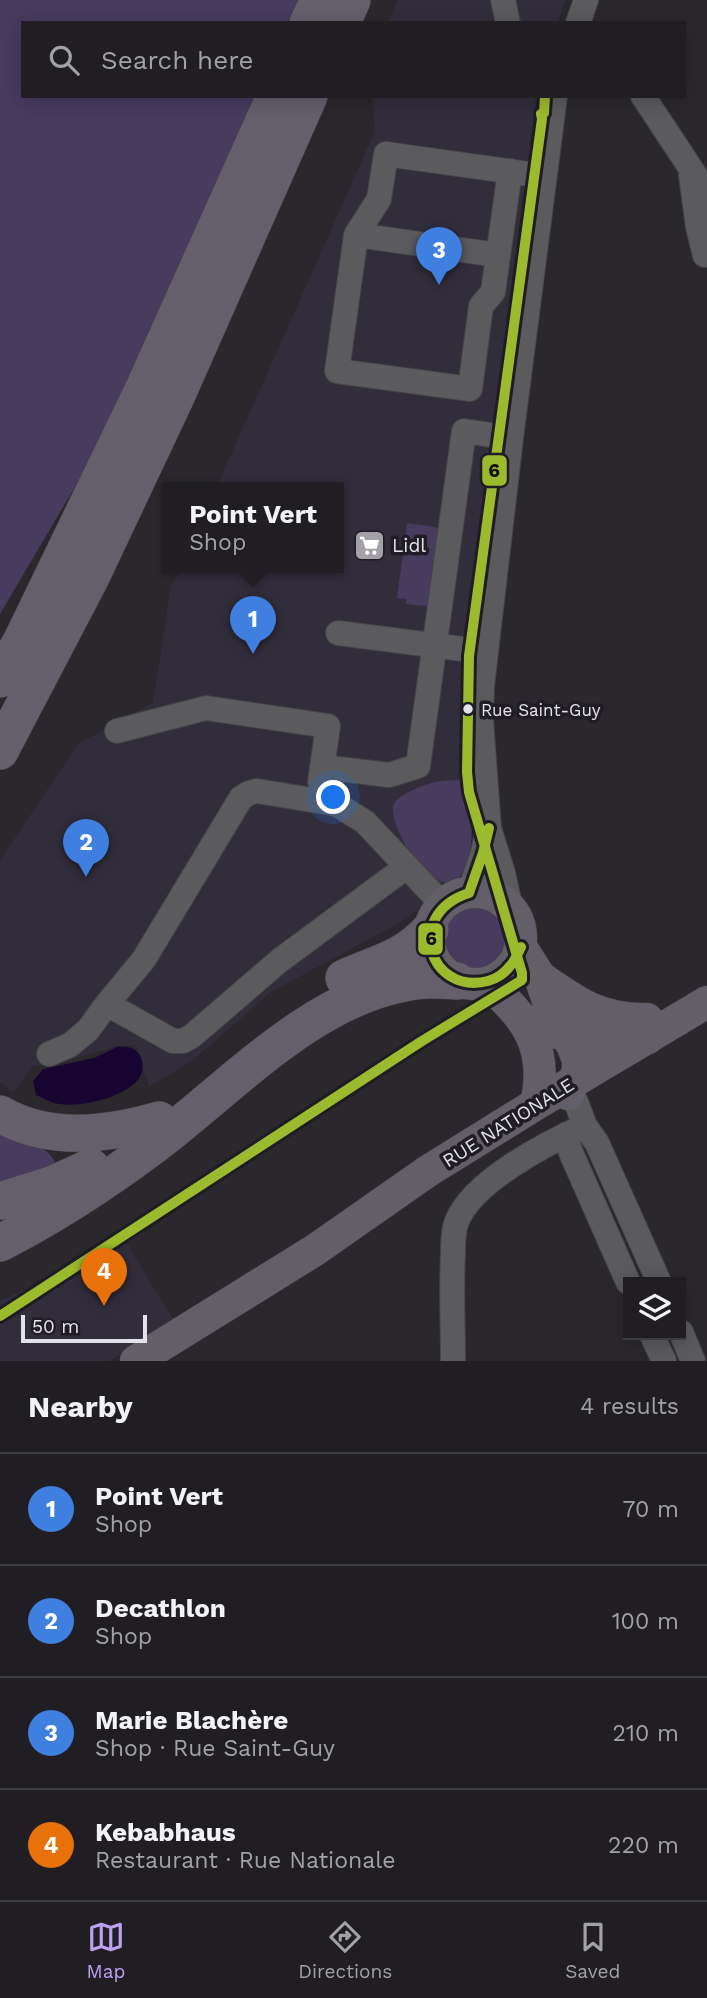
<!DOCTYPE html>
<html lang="en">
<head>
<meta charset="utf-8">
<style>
	body { margin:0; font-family:"Work Sans",sans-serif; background:#28272a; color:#f1f3f6 }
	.controls { position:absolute; right:21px; bottom:21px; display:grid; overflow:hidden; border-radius:0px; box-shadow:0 4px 18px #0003 }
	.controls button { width:63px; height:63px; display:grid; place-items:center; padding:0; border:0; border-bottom:2px solid #3d3c40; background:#201e22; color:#f1f3f6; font:35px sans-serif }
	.scale { position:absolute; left:21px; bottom:18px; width:126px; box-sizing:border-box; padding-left:7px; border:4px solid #e4e2e9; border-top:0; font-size:19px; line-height:24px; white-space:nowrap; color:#e4e2e9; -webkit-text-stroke:5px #1f1c25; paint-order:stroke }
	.you { position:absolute; left:334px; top:798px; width:24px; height:24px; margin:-18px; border:5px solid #fff; border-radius:50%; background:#1a73e8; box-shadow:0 0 0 10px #1a73e833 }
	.badge { display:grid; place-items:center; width:46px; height:46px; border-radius:50%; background:#bca0f2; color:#fff; font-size:23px; font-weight:700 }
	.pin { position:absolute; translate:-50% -58px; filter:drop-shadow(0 2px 4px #0008) }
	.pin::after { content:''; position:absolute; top:37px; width:24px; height:21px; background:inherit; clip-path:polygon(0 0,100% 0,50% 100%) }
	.popup { position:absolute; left:162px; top:482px; width:182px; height:91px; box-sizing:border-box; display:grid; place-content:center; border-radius:0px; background:#201e22; filter:drop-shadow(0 2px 5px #0005); font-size:23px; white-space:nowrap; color:#a2a2a5 }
	.popup b { font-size:26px; color:#f1f3f6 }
	.popup::after { content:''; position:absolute; left:50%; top:100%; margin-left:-14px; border:14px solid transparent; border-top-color:#201e22 }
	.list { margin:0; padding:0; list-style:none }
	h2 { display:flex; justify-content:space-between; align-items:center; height:91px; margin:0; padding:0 28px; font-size:30px }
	h2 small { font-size:23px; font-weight:400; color:#a2a2a5 }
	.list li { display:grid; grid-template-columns:46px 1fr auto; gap:21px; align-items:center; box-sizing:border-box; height:112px; padding:0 28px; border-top:2px solid #3d3c40 }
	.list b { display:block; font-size:26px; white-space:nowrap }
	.list p { margin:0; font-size:23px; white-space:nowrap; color:#a2a2a5 }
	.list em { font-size:23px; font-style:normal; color:#a2a2a5 }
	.icon { flex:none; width:38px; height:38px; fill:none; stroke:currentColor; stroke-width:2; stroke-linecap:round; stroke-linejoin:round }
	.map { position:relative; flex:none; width:707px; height:1361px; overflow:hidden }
	.search { position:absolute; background:#201e22; box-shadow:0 4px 18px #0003; left:21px; right:21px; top:21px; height:77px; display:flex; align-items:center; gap:18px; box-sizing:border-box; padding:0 24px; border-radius:0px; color:#a2a2a5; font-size:26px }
	.sheet { height:539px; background:#201e22 }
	nav { display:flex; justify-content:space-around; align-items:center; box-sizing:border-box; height:98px; border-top:2px solid #3d3c40; background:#201e22; font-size:19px; color:#a2a2a5 }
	nav a { display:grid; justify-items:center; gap:4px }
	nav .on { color:#bca0f2 }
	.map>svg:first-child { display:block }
	.built { fill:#322d3b }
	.green { fill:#473b5e }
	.water { fill:#180431 }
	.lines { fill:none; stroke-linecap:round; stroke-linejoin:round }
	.minor-casing { stroke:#454447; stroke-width:26 }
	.major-casing { stroke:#454447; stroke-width:33 }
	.highway-casing { stroke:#454447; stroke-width:38 }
	.minor { stroke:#5b5a5d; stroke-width:24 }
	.major { stroke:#635f69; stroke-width:32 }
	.highway { stroke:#645f6b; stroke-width:37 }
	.bus-1-casing { stroke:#1f1c25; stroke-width:16 }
	.bus-1 { stroke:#9bba2d; stroke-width:10 }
	.bus-dot { fill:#e4e2e9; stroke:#1f1c25; stroke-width:2.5 }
	.labels { text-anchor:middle; stroke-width:7; stroke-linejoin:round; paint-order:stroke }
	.bus-label { font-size:17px; fill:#e4e2e9; stroke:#1f1c25; text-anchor:start }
	.poi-label { font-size:19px; fill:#e4e2e9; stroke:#1f1c25; text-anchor:start }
	.street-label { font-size:19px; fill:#e4e2e9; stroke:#1f1c25 }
	.line-badge { stroke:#1f1c25; stroke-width:2.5 }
	.pale-badge-label { font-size:19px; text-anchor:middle; font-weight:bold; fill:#111 }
</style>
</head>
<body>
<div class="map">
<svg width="707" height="1361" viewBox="0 0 707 1361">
	<rect width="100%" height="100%" fill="#2a282d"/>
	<path class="built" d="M 398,0 L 565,0 L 558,23 L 387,23 Z
		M 372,96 L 536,96 L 468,659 L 468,723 L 471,846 L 465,869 L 458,878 L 403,921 L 271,992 L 192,1061 L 149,1087 L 136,1045 L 116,1046 L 63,1062 L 33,1066 L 13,1093 L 0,1082 L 0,860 L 78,744 L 153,703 L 171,585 L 184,568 L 339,568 L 339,488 L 216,488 L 375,131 Z
		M 126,1242 L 176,1324 L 109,1361 L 0,1361 L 0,1301 Z"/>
	<path class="green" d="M 0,0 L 307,0 L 295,23 L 23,23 L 23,96 L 262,96 L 135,385 L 0,614 Z
		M 407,523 L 436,527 L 440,530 L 434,607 L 406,604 L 406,599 L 397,598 Z
		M 469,780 C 470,801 473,823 471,845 C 470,855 467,867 461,875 C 435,908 385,822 394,804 C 398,794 426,784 436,782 C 446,780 458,780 469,780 Z
		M441 940a35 35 0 1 1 70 0a35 35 0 1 1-70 0Z
		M 0,1135 C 20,1142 53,1144 57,1168 L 0,1190 Z"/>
	<path class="water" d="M 117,1047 C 123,1047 128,1046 133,1049 C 145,1054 145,1073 137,1081 C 121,1099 73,1110 51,1102 C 46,1100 41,1097 36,1095 L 33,1081 L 43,1069 L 94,1058 Z"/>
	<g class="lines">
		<defs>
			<path id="minor" d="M 503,0 L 508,23
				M 578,23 L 586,0
				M 643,96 L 707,193
				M 510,171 L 493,292 L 481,306 L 470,389 L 337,371 L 356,235 L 379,199 L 386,154 L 543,176
				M 691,175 L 698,227 L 705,255
				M 356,235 L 498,255
				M 338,633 L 486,652
				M 117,731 L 206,708 L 328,726 L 320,782
				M 322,767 L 389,775 L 418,766 L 464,431 L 511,438
				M 469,893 L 483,853 L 488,829
				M 511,909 L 503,873 L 489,828 L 481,720 L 482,686 L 511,438 L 555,96
				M 107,1004 L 144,959 L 241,798 L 249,793 L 257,791 L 336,804 L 365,822 L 443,905
				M 49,1054 L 70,1045 L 88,1030 L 107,1004 L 173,1041 L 183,1041 L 192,1036 L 279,961 L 406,867
				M 576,1102 L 585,1126 L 597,1143 L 659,1282
				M 567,1134 L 568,1145 L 572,1155 L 628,1282
				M 681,1332 L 693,1361
				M 652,1335 L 664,1361
				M 453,1361 C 453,1325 451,1289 453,1253 C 453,1243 453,1230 457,1221 C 473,1181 547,1143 585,1126"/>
			<path id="major" d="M429 938a46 46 0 1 1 92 0a46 46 0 1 1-92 0Z
				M 521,947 L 540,977 L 549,1004 L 573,1047 L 578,1060 L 578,1071 L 568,1094
				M 540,977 C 577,1003 600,1020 647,1019
				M 486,983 C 527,1016 549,1049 536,1104
				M 523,1019 C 529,1022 536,1027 542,1029 C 570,1038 618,1039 648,1038
				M 136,1361 L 315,1250 L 428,1171 L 536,1104 L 707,1002"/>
			<path id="highway" d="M 308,23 L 319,0
				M 342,23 L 352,0
				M 0,679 L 22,640 L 144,388 L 275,96
				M 0,751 L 90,579 L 175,399 L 309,96
				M 344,978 C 379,962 402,960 430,930
				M 0,1114 C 49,1142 107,1135 159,1120
				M 0,1201 L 51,1185 L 91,1167
				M 0,1243 C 53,1216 105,1182 153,1146 C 228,1090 308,1001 404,983 C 421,979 439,980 457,981"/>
		</defs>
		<use href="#minor" class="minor-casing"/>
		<use href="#major" class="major-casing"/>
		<use href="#highway" class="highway-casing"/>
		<use href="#minor" class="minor"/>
		<use href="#major" class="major"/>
		<use href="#highway" class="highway"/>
		<defs>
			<path id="bus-1" d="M 489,828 L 483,853 L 469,893 C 403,914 429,996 488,981 C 496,979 505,973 510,966 C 515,961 518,953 521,947
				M 0,1316 L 422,1041 L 522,980 L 522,973 L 469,792 L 467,772 L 469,656 L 542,119 L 541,114 L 544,113 L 545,96"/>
		</defs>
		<use href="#bus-1" class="bus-1-casing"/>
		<use href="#bus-1" class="bus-1"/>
	</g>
	<defs>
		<symbol id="supermarket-square" viewBox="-11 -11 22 22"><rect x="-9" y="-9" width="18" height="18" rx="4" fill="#a3a1a7" stroke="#1f1c25"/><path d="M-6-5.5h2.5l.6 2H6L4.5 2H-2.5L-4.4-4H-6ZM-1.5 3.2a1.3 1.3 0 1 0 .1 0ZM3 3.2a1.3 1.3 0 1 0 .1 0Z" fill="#fff"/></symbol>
	</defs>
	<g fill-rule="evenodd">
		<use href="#supermarket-square" x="352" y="528" width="35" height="35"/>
	</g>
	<circle class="bus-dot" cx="468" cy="709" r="6"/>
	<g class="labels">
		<g class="bus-label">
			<text x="481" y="716">Rue Saint-Guy</text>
		</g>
		<g class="poi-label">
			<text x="392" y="552">Lidl</text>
		</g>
		<g class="street-label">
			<text transform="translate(508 1122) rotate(-32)" y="7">RUE NATIONALE</text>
		</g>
	</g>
	<g class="line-badge">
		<rect x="481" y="454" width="27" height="33" rx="7" fill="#9bba2d"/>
		<rect x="417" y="922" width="27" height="34" rx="7" fill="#9bba2d"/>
	</g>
	<g class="pale-badge-label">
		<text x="494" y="477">6</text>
		<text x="431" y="945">6</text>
	</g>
</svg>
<div class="controls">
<button><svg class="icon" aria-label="layers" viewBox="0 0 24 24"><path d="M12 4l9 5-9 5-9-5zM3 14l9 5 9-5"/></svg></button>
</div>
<div class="scale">50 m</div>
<div class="you"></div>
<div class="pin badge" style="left:253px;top:654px;background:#3f7fe0">1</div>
<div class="popup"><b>Point Vert</b>Shop</div>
<div class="pin badge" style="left:86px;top:877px;background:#3f7fe0">2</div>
<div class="pin badge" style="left:439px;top:285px;background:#3f7fe0">3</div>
<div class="pin badge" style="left:104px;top:1306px;background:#e8710a">4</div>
<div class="search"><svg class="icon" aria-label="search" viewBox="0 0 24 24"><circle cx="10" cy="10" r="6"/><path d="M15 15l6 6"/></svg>Search here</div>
</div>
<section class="sheet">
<h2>Nearby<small>4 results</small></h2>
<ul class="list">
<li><span class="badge" style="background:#3f7fe0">1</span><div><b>Point Vert</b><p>Shop</p></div><em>70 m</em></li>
<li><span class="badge" style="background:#3f7fe0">2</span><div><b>Decathlon</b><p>Shop</p></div><em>100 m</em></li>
<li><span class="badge" style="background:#3f7fe0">3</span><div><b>Marie Blachère</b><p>Shop · Rue Saint-Guy</p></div><em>210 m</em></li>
<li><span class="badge" style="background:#e8710a">4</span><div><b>Kebabhaus</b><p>Restaurant · Rue Nationale</p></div><em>220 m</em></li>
</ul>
</section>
<nav>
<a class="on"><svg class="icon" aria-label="map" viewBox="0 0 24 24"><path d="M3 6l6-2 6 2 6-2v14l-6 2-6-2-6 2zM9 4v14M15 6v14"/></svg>Map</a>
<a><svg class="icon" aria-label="directions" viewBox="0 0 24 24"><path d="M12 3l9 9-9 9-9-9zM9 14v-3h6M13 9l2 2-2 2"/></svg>Directions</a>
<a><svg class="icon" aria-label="saved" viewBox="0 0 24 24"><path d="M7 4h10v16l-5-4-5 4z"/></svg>Saved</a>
</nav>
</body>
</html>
